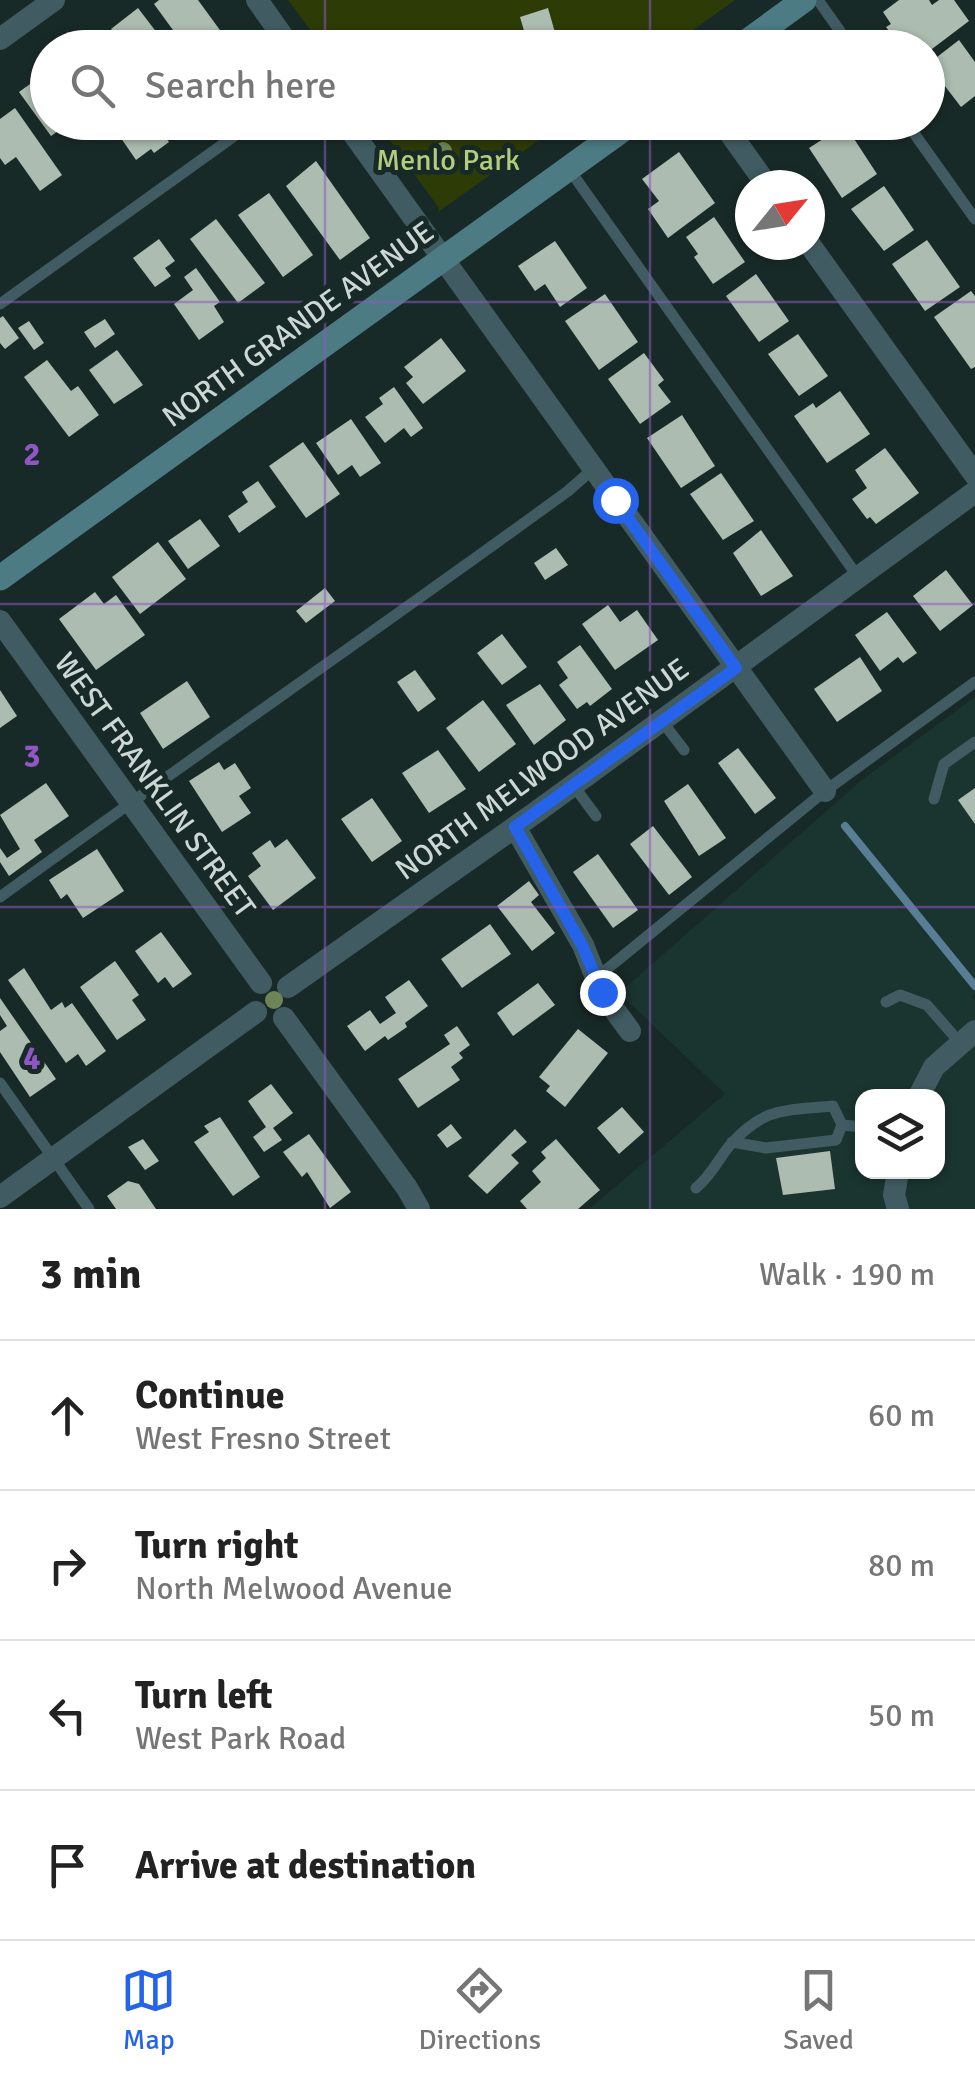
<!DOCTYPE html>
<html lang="en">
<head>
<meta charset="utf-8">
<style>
	body { margin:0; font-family:Signika,sans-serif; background:#f2f2f2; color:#222 }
	.controls { position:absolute; right:30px; bottom:30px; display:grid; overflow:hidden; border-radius:20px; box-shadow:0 2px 8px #0004 }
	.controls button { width:90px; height:90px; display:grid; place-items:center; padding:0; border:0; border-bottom:2px solid #e0e0e0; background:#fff; color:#222; font:50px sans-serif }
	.compass { position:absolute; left:735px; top:170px; width:90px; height:90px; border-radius:50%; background:#fff; box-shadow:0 2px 8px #0004; rotate:60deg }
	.stop { position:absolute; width:30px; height:30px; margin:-22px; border:8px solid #2563eb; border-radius:50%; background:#fff }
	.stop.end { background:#2563eb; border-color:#fff; box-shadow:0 2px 10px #0008 }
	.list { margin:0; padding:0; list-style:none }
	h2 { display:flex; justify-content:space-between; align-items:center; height:130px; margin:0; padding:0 40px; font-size:42px }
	h2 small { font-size:32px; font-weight:400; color:#767676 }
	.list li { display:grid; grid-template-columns:65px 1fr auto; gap:30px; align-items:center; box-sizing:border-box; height:150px; padding:0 40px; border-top:2px solid #e0e0e0 }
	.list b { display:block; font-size:38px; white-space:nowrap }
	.list p { margin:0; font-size:32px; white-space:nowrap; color:#767676 }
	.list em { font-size:32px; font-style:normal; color:#767676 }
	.icon { flex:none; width:55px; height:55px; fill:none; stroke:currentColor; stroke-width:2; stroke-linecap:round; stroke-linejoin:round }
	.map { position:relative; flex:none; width:975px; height:1209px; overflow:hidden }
	.search { position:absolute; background:#fff; box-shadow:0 2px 8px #0004; left:30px; right:30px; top:30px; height:110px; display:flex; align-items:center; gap:25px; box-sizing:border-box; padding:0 35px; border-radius:55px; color:#767676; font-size:38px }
	.sheet { height:730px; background:#fff }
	nav { display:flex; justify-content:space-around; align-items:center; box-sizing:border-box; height:140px; border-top:2px solid #e0e0e0; background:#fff; font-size:28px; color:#767676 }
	nav a { display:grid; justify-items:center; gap:5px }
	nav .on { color:#2563eb }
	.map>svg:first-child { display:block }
	.built { fill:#1a3430; fill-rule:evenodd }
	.green { fill:#2d3b06 }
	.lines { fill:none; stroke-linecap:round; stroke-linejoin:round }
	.stream { stroke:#587e95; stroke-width:8 }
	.building { fill:#acbcb0 }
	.service { stroke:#405c62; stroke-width:11 }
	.minor { stroke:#405c62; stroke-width:22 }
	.secondary { stroke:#4c7b84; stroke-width:25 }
	.tree { fill:#6d8456 }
	.route { stroke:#2563eb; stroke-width:12 }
	.grid { fill:none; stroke:#9057c4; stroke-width:2.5; stroke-opacity:0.55 }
	.labels { text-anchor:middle; stroke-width:10; stroke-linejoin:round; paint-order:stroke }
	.park-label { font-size:30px; fill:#b3cd7d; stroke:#182a27 }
	.street-label { font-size:30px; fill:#cdd8d5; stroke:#182a27 }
	.grid-label { font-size:32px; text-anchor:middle; font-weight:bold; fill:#9057c4; stroke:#182a27; stroke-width:10; stroke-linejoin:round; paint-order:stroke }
</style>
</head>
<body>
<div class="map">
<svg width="975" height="1209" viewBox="0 0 975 1209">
	<rect width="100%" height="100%" fill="#182a27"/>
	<path class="built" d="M 975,697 L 975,993 L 971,997 L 975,1001 L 975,1209 L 589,1209 L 725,1094 L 619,993 L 863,779 ZM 862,1096 L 938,1096 L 938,1172 L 862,1172 Z"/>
	<path class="green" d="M 288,0 L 735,0 L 668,48 L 323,47 Z
		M 377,123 L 563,123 L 438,212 L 439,208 Z"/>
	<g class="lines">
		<path class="stream" d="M 845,826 L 975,986"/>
	</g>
	<path class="building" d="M 159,0 L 198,0 L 225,37 L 210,48 L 186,48 L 154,4 Z
		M 899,0 L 929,0 L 932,5 L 939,0 L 954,0 L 969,21 L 928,52 L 928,48 L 902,48 L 886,27 L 891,24 L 883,12 Z
		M 138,8 L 167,46 L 165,48 L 126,48 L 111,29 Z
		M 548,8 L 556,36 L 529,48 L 520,17 Z
		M 959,40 L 975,62 L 975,96 L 961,107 L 928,64 Z
		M 48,71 L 48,122 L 84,122 L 66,136 L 61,129 L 51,136 L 19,92 Z
		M 15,108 L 62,175 L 40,191 L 16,157 L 5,165 L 0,158 L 0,119 Z
		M 110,122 L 155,122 L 169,142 L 154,153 L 151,149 L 136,160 Z
		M 788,122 L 826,122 L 800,140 Z
		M 845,125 L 877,174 L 842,198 L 809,148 Z
		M 679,152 L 715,203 L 668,238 L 648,209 L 659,201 L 642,179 Z
		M 316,161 L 370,238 L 340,260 L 286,186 Z
		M 884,186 L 914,230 L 884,251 L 851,209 Z
		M 269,193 L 313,255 L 283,277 L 238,215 Z
		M 714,217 L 745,262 L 713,284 L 694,257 L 698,254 L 686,237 Z
		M 216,219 L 265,283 L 238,303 L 190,239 Z
		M 159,239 L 175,261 L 165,268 L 171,276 L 155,287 L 133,258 Z
		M 927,240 L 960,287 L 925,311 L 892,264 Z
		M 555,241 L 587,288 L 560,307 L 545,284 L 535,291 L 518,266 Z
		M 196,268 L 220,302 L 214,306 L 224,322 L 199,340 L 174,304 L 193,290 L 184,277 Z
		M 756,274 L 789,321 L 759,342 L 726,296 Z
		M 971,291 L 975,296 L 975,367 L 971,369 L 934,317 Z
		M 605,294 L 638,342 L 599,370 L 565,321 Z
		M 3,316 L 19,338 L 5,349 L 0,343 L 0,318 Z
		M 105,319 L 115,334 L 95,348 L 84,332 Z
		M 29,321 L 44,343 L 34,350 L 18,328 Z
		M 798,334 L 828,376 L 799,396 L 768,354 Z
		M 441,338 L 466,371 L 423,404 L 406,383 L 413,377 L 404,367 Z
		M 117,350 L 143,385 L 114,404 L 89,370 Z
		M 644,353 L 664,380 L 658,385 L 671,402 L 640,424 L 608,379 Z
		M 47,360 L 71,391 L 78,386 L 99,415 L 69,437 L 24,377 Z
		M 394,387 L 423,428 L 411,437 L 404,428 L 385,443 L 365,417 L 383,404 L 379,398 Z
		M 840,391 L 870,434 L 827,463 L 794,416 L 813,403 L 816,408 Z
		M 682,415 L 715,466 L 681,488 L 647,438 Z
		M 351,419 L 381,463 L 360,477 L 352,465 L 338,475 L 316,443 Z
		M 303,442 L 340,494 L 306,518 L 269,466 Z
		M 885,448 L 919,493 L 876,524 L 870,517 L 867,519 L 852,499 L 867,488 L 855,470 Z
		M 721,473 L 754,521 L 723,540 L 690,494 Z
		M 258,481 L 276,507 L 239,533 L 228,516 L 248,502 L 242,492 Z
		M 200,519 L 220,546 L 188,569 L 168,541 Z
		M 761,530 L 793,576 L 761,596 L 733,553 Z
		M 158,542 L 186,579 L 140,614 L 112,577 Z
		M 556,548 L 568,565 L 545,580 L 534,563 Z
		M 946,570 L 973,605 L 940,631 L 913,596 Z
		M 325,588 L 335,601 L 306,623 L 296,611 Z
		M 95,592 L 104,604 L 116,595 L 145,635 L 96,670 L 59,619 Z
		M 608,605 L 620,622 L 637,610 L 658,640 L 615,670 L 582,624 Z
		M 887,612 L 917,653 L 903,663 L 898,657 L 880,671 L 855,635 Z
		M 502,634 L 527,667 L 502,685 L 477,653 Z
		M 580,645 L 612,689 L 590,706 L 587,702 L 577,709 L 559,685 L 568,678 L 557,662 Z
		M 860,657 L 882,691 L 837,722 L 814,689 Z
		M 415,670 L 436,699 L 418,712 L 397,682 Z
		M 187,681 L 210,717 L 163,749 L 140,713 Z
		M 540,684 L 566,720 L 534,745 L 506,705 Z
		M 0,690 L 17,716 L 0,728 Z
		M 483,700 L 516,744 L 479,772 L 446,728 Z
		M 738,748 L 776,798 L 755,814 L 718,763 Z
		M 438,750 L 466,789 L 429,813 L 402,773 Z
		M 219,762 L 224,770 L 235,763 L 251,788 L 239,796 L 251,813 L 222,832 L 189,781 Z
		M 46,783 L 69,816 L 34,840 L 42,852 L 9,876 L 0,862 L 0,848 L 7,858 L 20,849 L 0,815 Z
		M 688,784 L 726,838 L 699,856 L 664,801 Z
		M 975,788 L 975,824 L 958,800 Z
		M 372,798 L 402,841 L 372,862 L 341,819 Z
		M 653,826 L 692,877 L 669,895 L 630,844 Z
		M 287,839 L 316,878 L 273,910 L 248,876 L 261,866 L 252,853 L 270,840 L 275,848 Z
		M 97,849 L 124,891 L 83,918 L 67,894 L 61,899 L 49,880 Z
		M 598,854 L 638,910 L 613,928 L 573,872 Z
		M 529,881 L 539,895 L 531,902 L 555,933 L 532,951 L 497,906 Z
		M 490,924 L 511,954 L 462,988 L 441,959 Z
		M 161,932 L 192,974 L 173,988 L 165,977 L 158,983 L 135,951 Z
		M 115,961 L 139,995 L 132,1000 L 146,1020 L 117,1040 L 80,987 Z
		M 24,968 L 51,1010 L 62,1002 L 65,1008 L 72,1003 L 106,1051 L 86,1066 L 78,1054 L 66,1063 L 8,980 Z
		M 409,980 L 428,1006 L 405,1023 L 407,1027 L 388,1040 L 385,1036 L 365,1051 L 347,1026 L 370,1010 L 380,1024 L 396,1013 L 385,997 Z
		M 538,983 L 555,1005 L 513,1036 L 497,1013 Z
		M 0,998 L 56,1079 L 30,1097 L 0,1052 L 0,1031 L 7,1026 L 0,1015 Z
		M 457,1026 L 470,1045 L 459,1053 L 463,1058 L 451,1067 L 460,1080 L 418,1108 L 398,1079 L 450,1044 L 444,1035 Z
		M 578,1029 L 608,1053 L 565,1107 L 546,1091 L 550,1086 L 539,1077 Z
		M 271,1084 L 293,1113 L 273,1128 L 282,1140 L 264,1152 L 253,1137 L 266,1127 L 248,1101 Z
		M 622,1107 L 644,1132 L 619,1154 L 597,1128 Z
		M 220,1117 L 260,1177 L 233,1196 L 194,1142 L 209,1132 L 204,1126 Z
		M 451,1124 L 462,1138 L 447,1148 L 437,1135 Z
		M 515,1129 L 527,1142 L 511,1155 L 519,1163 L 487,1194 L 468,1176 Z
		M 309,1134 L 351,1192 L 330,1208 L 307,1172 L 302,1177 L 283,1152 Z
		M 143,1139 L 159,1161 L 145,1170 L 128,1147 Z
		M 556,1139 L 600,1190 L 578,1209 L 527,1209 L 520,1201 L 541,1182 L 532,1171 L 546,1158 L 541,1152 Z
		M 830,1151 L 835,1189 L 783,1195 L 776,1158 Z
		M 128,1181 L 139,1184 L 156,1209 L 116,1209 L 107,1196 Z"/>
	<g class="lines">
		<path class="service" d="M 818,0 L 852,48
			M 906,122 L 975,219
			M 569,169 L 858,577
			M 0,304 L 254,122
			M 662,721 L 684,750
			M 573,785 L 596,816
			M 934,799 L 944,764 L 975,742
			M 0,897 C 188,760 380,628 568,491 L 593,469
			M 596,978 L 825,791 L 975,682
			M 886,1002 L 900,995 L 927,1005 L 961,1044
			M 0,1083 L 89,1209
			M 842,1125 L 862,1127
			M 696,1188 C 712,1175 718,1159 731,1144 C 765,1106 786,1111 833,1106 L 842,1125 L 836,1140 L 766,1148 L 732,1142"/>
		<path class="minor" d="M 257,0 L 291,48
			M 0,39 L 54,0
			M 345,122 L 825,791
			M 722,122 L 767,185
			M 810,245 L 975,475
			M 0,621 L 261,983
			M 515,827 L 583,945 L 602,993 L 630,1031
			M 288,987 L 535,813 L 975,492
			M 284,1018 L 407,1188 L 419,1209
			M 919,1096 L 934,1067 L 975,1031
			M 0,1197 L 256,1012
			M 898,1209 L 894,1195 L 898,1172"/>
		<path class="secondary" d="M 738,48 L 804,0
			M 0,578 L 633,122"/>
	</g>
	<g class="tree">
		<circle cx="443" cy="151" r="9"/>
		<circle cx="274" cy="1000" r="9"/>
	</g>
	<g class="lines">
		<path class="route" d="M 602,992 L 582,945 L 515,827 L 736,668 L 615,500"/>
	</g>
	<path class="grid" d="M 325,0 L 325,48M 650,0 L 650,48M 325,122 L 325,1209M 650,122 L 650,1209M 0,302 L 975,302M 0,604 L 975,604M 0,907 L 975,907"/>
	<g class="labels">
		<g class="park-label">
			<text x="448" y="170">Menlo Park</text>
		</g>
		<g class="street-label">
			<text transform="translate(298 324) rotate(-36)" y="10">NORTH GRANDE AVENUE</text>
			<text transform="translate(542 769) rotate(-36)" y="10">NORTH MELWOOD AVENUE</text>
			<text transform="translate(155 785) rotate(54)" y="10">WEST FRANKLIN STREET</text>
		</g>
	</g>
	<g class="grid-label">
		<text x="32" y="465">2</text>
		<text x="32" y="767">3</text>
		<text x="32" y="1069">4</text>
	</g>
</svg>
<div class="controls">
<button><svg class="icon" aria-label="layers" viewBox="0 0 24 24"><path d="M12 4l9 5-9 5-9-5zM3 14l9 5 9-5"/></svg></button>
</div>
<svg class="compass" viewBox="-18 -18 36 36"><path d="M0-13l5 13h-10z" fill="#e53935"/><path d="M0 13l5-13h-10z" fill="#767676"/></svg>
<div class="stop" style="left:615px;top:500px"></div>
<div class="stop end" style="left:602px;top:992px"></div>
<div class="search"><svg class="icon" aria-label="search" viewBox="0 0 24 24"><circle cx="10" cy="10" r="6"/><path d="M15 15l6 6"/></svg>Search here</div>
</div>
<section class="sheet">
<h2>3 min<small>Walk · 190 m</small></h2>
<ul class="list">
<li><svg class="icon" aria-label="ahead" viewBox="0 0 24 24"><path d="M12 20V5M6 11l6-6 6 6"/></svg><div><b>Continue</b><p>West Fresno Street</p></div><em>60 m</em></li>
<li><svg class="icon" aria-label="right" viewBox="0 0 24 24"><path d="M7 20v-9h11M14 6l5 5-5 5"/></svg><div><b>Turn right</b><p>North Melwood Avenue</p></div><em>80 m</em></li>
<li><svg class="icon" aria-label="left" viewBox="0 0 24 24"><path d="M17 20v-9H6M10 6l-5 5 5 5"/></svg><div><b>Turn left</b><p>West Park Road</p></div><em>50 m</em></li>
<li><svg class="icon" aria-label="arrive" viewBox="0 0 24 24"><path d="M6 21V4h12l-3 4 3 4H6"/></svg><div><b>Arrive at destination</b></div></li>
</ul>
</section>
<nav>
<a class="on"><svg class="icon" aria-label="map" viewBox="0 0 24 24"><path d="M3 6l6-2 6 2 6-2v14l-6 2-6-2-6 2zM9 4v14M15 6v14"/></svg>Map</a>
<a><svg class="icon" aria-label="directions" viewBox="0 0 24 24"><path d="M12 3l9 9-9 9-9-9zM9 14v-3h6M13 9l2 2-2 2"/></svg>Directions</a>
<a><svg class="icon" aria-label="saved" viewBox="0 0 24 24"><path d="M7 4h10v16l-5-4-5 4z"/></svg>Saved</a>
</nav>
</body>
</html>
